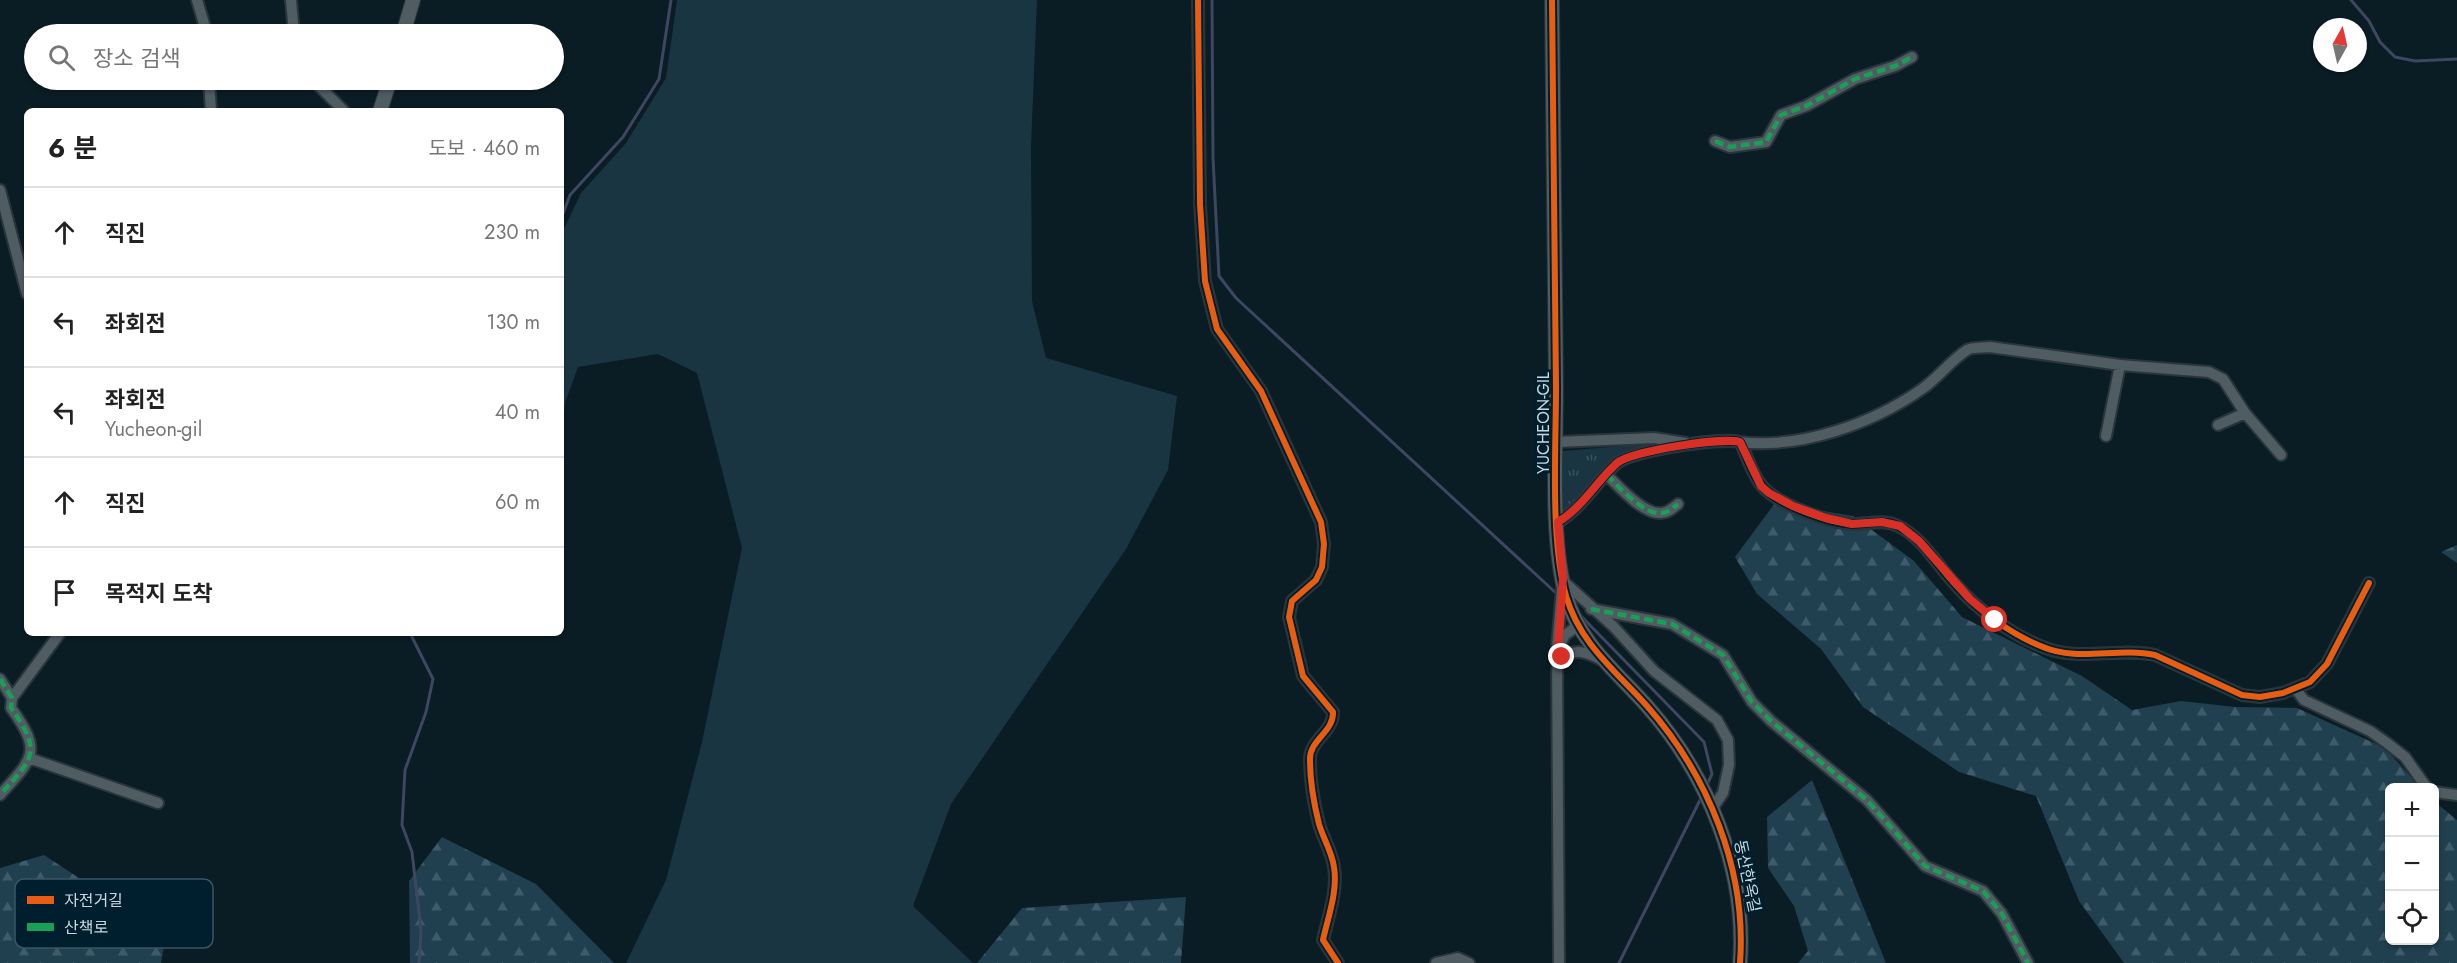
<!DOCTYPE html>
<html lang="ko">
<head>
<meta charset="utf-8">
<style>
	body { margin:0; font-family:Jost,"Noto Sans KR",sans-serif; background:#f6f6f6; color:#222 }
	.controls { position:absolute; right:18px; bottom:18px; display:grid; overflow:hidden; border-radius:9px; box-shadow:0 2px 4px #0004 }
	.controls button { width:54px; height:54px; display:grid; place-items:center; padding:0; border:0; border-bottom:2px solid #e0e0e0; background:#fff; color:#222; font:30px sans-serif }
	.compass { position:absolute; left:2313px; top:18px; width:54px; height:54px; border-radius:50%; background:#fff; box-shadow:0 2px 4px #0004; rotate:8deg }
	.stop { position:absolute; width:18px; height:18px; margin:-14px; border:4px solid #d93025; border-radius:50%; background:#fff }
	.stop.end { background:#d93025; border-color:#fff; box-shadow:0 2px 6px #0008 }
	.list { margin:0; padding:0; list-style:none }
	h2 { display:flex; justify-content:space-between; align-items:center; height:78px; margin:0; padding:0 24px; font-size:26px }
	h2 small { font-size:20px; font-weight:400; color:#767676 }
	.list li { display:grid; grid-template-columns:39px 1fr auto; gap:18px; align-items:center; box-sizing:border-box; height:90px; padding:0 24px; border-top:2px solid #e0e0e0 }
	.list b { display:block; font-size:22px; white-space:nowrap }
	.list p { margin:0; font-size:20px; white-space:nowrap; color:#767676 }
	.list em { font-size:20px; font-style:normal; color:#767676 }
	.icon { flex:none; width:33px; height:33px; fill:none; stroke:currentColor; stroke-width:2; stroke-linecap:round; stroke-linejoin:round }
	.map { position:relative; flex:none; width:2457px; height:963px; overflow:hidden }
	.search { position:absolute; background:#fff; box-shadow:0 2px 4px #0004; left:24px; top:24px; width:540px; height:66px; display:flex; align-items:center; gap:15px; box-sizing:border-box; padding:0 21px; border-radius:33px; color:#767676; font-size:22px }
	.panel { position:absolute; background:#fff; box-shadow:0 2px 4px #0004; left:24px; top:108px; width:540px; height:528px; border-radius:9px }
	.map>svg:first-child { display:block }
	.grass { fill:#1a3542 }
	.forest { fill:url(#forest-firs) }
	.park { fill:url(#park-tufts) }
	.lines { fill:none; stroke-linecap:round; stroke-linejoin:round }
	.stream { stroke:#3e4661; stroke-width:3 }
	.minor-casing { stroke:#2a353b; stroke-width:14 }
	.tertiary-casing { stroke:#2a353b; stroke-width:16 }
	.minor { stroke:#4f5c62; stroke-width:10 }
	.tertiary { stroke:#4f5c62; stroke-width:14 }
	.quiet { stroke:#1a9f57; stroke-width:4.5; stroke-dasharray:9 4.5; stroke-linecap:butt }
	.cycleway-casing { stroke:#001f2e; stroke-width:10 }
	.cycleway { stroke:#e95d12; stroke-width:6 }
	.route { stroke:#d93025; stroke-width:8 }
	.labels { text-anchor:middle; stroke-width:6; stroke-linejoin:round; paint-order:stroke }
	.street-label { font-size:16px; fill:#c5d7e1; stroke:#001f2e }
	.key { fill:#001f2e; stroke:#3b5664; stroke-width:1.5 }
	.key-label { font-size:16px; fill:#c5d7e1 }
</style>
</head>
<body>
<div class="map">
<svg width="2457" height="963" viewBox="0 0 2457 963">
	<defs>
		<pattern id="forest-firs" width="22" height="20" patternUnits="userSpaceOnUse" patternTransform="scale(1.5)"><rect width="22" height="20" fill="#203f4f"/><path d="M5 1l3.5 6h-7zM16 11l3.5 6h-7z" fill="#3f5a68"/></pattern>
		<pattern id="park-tufts" width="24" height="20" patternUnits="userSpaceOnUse" patternTransform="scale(1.5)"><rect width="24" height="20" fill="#1a3542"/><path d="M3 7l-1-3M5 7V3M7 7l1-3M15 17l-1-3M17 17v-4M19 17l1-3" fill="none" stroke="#3a525d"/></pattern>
	</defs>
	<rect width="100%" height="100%" fill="#0a1c24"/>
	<path class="grass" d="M 677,0 L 1037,0 L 1031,146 L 1032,301 L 1046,358 L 1177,396 L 1168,470 L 1126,549 L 951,804 L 913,906 L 973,963 L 626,963 L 666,880 L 702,742 L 742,548 L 697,373 L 658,354 L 578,367 L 565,403 L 561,439 L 561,235 L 581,193 L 626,143 L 666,78 Z"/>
	<path class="forest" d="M 1775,503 L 1853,516 L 1914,561 L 1962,617 L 2082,676 L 2132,710 L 2181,701 L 2235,707 L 2297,708 L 2385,748 L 2420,787 L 2390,788 L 2390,940 L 2434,940 L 2435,802 L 2457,820 L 2457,963 L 2124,963 L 2079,901 L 2036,796 L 1959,772 L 1863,707 L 1821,649 L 1757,594 L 1735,557 Z
		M 2457,545 L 2457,563 L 2441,552 Z
		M 1812,780 L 1886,963 L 1798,963 L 1808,951 L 1794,906 L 1768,868 L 1767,817 Z
		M 442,837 L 536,884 L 614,963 L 410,963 L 409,881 Z
		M 44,855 L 166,935 L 161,963 L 0,963 L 0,868 Z
		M 1186,897 L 1181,963 L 977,963 L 1022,908 Z"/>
	<path class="park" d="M 1658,443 L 1660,445 L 1624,454 L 1575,505 L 1562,514 L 1563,451 Z"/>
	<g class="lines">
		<path class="stream" d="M 1212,0 L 1213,158 L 1219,276 L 1236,298 L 1556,593
			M 2351,0 L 2369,21 L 2380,42 L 2395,57 L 2415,61 L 2457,59
			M 561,219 L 570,195 L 623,137 L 659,79 L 671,0
			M 1581,616 L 1704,742 L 1712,774 L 1706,787
			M 410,633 L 433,679 L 426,712 L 405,770 L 402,825 L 412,852 L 421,930 L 419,963
			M 1619,963 L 1701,798"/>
		<defs>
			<path id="minor" d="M 197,0 L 207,34
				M 291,0 L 294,34
				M 1198,0 L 1200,204 L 1205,281 L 1217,329 L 1261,391 L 1321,522 L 1324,544 L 1322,567 L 1316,580 L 1292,601 L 1289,617 L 1303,676 L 1333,712 C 1334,732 1309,740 1310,760 C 1310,780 1314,804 1319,824 C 1323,838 1332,852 1334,867 C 1338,891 1328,917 1323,940 L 1338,963
				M 209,80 L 211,111
				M 313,80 L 344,111
				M 1715,141 L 1730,147 L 1766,142 L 1781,115 L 1806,106 L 1855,79 L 1895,66 L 1912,57
				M 0,190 L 27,294
				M 2218,425 L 2245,413
				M 2106,436 L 2120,365
				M 1556,442 L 1654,438 L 1686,443
				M 1740,442 C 1801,449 1872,424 1922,389 C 1938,378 1951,360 1967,350 C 1972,347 1983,348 1990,347 L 2120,365 L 2209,372 L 2223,379 L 2245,413 L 2281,455
				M 1607,475 C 1618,486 1644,515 1661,513 C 1668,513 1673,508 1678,504
				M 1558,522 C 1583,507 1596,482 1617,463 C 1631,451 1721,437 1740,442 C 1747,455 1752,475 1762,486 C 1778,505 1830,523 1853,524 C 1868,524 1884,519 1898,526 C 1922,537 1937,565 1955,584 C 1978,610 2010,634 2043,647 C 2078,662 2118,647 2155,655 L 2242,695 L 2260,697 L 2283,693 L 2310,682 L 2327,664 L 2369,583
				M 1563,581 L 1614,627 L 1654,671 L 1717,720 L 1728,740 L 1729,765 L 1723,793 L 1712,809
				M 1591,609 L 1672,624 L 1723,655 L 1752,702 L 1771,721 L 1867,800 L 1925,866 L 1983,891 L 2002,914 L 2028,963
				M 1557,647 L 1562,588
				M 1557,662 C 1572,647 1585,651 1602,660
				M 0,679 L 12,698
				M 2295,688 L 2304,700 L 2370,731 L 2387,743 L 2405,757 L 2427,788
				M 29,758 L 158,803
				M 2434,792 L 2457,795
				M 0,795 C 33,758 43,752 11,708 L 12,698 L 60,633
				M 1436,963 L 1458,958 L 1469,963
				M 1559,963 L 1557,651 L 1565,635 L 1579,625"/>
			<path id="tertiary" d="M 1552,0 C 1553,129 1555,259 1556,388 C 1556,449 1550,539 1566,596 C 1580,644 1616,671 1647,706 C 1708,775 1747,870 1740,963
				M 403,34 L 413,0
				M 380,111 L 390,80"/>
		</defs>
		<use href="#minor" class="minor-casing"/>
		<use href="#tertiary" class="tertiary-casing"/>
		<use href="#minor" class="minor"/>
		<use href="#tertiary" class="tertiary"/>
		<path class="quiet" d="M 1715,141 L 1730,147 L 1766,142 L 1781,115 L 1806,106 L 1855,79 L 1895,66 L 1912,57
			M 1607,475 C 1618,486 1644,515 1661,513 C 1668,513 1673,508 1678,504
			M 1591,609 L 1672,624 L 1723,655 L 1752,702 L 1771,721 L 1867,800 L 1925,866 L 1983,891 L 2002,914 L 2028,963
			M 0,679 L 12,698 L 11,708 C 43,752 33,758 0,795"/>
		<defs>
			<path id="cycleway" d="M 1198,0 L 1200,204 L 1205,281 L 1217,329 L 1261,391 L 1321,522 L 1324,544 L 1322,567 L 1316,580 L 1292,601 L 1289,617 L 1303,676 L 1333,712 C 1334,732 1309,740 1310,760 C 1310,780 1314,804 1319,824 C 1323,838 1332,852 1334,867 C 1338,891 1328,917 1323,940 L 1338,963
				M 1552,0 C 1553,129 1555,259 1556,388 C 1556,449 1550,539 1566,596 C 1580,644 1616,671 1647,706 C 1708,775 1747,870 1740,963
				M 1558,522 C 1583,507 1596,482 1617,463 C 1631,451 1721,437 1740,442 C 1747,455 1752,475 1762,486 C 1778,505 1830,523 1853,524 C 1868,524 1884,519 1898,526 C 1922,537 1937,565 1955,584 C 1978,610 2010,634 2043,647 C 2078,662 2118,647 2155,655 L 2242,695 L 2260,697 L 2283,693 L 2310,682 L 2327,664 L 2369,583"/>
		</defs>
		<use href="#cycleway" class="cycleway-casing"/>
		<use href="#cycleway" class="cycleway"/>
	</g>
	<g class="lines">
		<path class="route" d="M 1562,657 L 1557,662 L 1563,578 L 1558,522 C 1583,507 1596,482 1617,463 C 1631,451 1722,437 1740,442 L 1761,486 L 1769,493 L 1793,506 L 1826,518 L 1852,524 L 1882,522 L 1900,526 L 1919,541 L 1970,599 L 1995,620"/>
	</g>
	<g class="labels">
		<g class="street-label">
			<text transform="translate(1543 423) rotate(-90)" y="6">YUCHEON-GIL</text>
			<text transform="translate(1748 876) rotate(78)" y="6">동산한옥길</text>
		</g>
	</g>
	<rect x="15" y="879" width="198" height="69" rx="9" class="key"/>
	<rect x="27" y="896" width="27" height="8" fill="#e95d12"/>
	<rect x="27" y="923" width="27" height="8" fill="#1a9f57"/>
	<g class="key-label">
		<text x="64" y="906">자전거길</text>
		<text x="64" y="933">산책로</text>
	</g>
</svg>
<div class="controls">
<button>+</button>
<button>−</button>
<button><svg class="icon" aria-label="locate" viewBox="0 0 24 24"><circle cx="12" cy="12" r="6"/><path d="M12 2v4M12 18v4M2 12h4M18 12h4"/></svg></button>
</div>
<svg class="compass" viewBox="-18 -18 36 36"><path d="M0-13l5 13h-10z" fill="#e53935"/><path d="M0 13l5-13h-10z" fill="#767676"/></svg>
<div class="stop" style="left:1995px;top:620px"></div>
<div class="stop end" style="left:1562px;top:657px"></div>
<div class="search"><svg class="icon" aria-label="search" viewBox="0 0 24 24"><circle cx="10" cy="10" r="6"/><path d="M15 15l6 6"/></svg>장소 검색</div>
<section class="panel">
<h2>6 분<small>도보 · 460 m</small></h2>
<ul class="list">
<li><svg class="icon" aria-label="ahead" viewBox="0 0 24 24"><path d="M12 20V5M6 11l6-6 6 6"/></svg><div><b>직진</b></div><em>230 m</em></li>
<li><svg class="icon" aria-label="left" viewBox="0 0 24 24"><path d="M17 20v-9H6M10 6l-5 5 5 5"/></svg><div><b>좌회전</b></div><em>130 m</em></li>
<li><svg class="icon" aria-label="left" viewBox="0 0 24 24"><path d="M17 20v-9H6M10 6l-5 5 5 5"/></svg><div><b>좌회전</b><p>Yucheon-gil</p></div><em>40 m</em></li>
<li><svg class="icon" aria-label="ahead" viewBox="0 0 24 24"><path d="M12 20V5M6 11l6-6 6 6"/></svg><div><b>직진</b></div><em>60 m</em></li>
<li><svg class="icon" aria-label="arrive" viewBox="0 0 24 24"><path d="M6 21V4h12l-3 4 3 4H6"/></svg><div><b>목적지 도착</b></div></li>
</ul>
</section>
</div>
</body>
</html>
